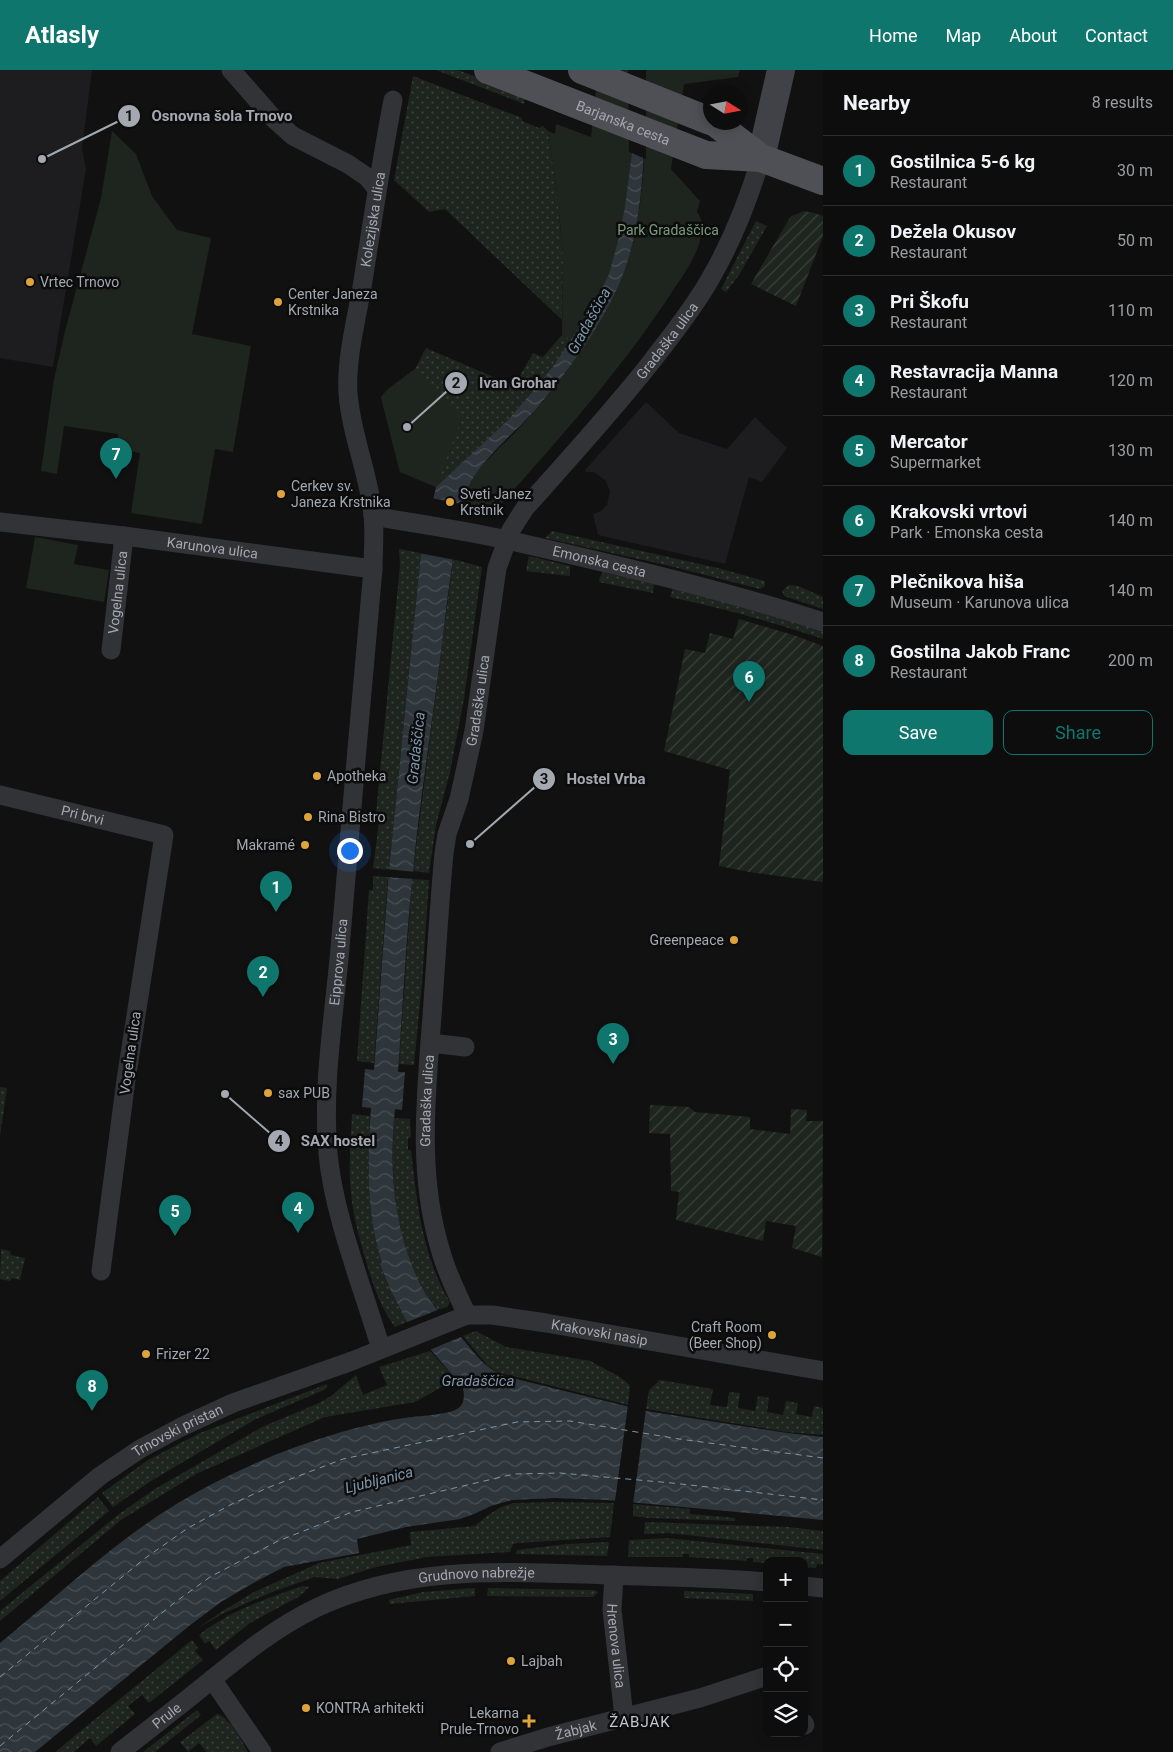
<!DOCTYPE html>
<html lang="en">
<head>
<meta charset="utf-8">
<style>
	body { margin:0; font-family:Roboto,sans-serif; background:#1b1b1c; color:#f1f3f6 }
	.controls { position:absolute; right:15px; bottom:15px; display:grid; overflow:hidden; border-radius:10px; box-shadow:0 2px 12px #0003 }
	.controls button { width:45px; height:45px; display:grid; place-items:center; padding:0; border:0; border-bottom:1px solid #2d2d2e; background:#0d0d0e; color:#f1f3f6; font:25px sans-serif }
	.compass { position:absolute; left:703px; top:15px; width:45px; height:45px; border-radius:50%; background:#0d0d0e; box-shadow:0 2px 12px #0003; rotate:101deg }
	.you { position:absolute; left:349px; top:780px; width:18px; height:18px; margin:-12px; border:4px solid #fff; border-radius:50%; background:#1a73e8; box-shadow:0 0 0 8px #1a73e833 }
	.badge { display:grid; place-items:center; width:32px; height:32px; border-radius:50%; background:#0f766e; color:#fff; font-size:16px; font-weight:700 }
	.pin { position:absolute; translate:-50% -41px; filter:drop-shadow(0 1px 2px #0008) }
	.pin::after { content:''; position:absolute; top:26px; width:18px; height:15px; background:inherit; clip-path:polygon(0 0,100% 0,50% 100%) }
	.list { margin:0; padding:0; list-style:none }
	h2 { display:flex; justify-content:space-between; align-items:center; height:65px; margin:0; padding:0 20px; font-size:21px }
	h2 small { font-size:16px; font-weight:400; color:#9a9c9e }
	.list li { display:grid; grid-template-columns:32px 1fr auto; gap:15px; align-items:center; box-sizing:border-box; height:70px; padding:0 20px; border-top:1px solid #2d2d2e }
	.list b { display:block; font-size:19px; white-space:nowrap }
	.list p { margin:0; font-size:16px; white-space:nowrap; color:#9a9c9e }
	.list em { font-size:16px; font-style:normal; color:#9a9c9e }
	.actions { display:flex; gap:10px; padding:15px 20px }
	.actions a { flex:1; padding:11px 0; border:1px solid #0f766e; border-radius:10px; text-align:center; font-size:18px; color:#0f766e }
	.actions .main { background:#0f766e; color:#fff }
	.icon { flex:none; width:28px; height:28px; fill:none; stroke:currentColor; stroke-width:2; stroke-linecap:round; stroke-linejoin:round }
	.map { position:relative; flex:none; width:823px; height:1682px; overflow:hidden }
	header { display:flex; align-items:center; gap:30px; box-sizing:border-box; height:70px; padding:0 25px; background:#0f766e; color:#fff }
	header strong { font-size:24px }
	nav { display:flex; gap:28px; margin-inline-start:auto; font-size:18px }
	main { display:flex }
	aside { flex:1; background:#0d0d0e }
	.map>svg:first-child { display:block }
	.built { fill:#1d1d1f }
	.grass { fill:url(#grass-dots) }
	.park { fill:#1e241e }
	.garden { fill:url(#garden-furrows) }
	.water { fill:url(#water-waves) }
	.pier { fill:#111112 }
	.lines { fill:none; stroke-linecap:round; stroke-linejoin:round }
	.ferry { stroke:#7d96aa; stroke-width:1; stroke-dasharray:6 5; stroke-linecap:butt }
	.street { stroke:#323337; stroke-width:19 }
	.secondary { stroke:#404247; stroke-width:28 }
	.primary { stroke:#4f5055; stroke-width:28 }
	.poi-dot { fill:#dfa33c; stroke:#0c0c0d; stroke-width:2 }
	.labels { text-anchor:middle; stroke-width:5; stroke-linejoin:round; paint-order:stroke }
	.street-label { font-size:14px; fill:#a3a8b1; stroke:#0c0c0d }
	.park-label { font-size:14px; fill:#7c9b7d; stroke:#0c0c0d }
	.poi-label { font-size:14px; fill:#a3a8b1; stroke:#0c0c0d; text-anchor:start }
	.water-label { font-size:15px; font-style:italic; fill:#7d96aa; stroke:#0c0c0d }
	.neighbourhood-label { font-size:15px; letter-spacing:1px; fill:#c4c7ce; stroke:#0c0c0d }
	.leader { fill:none; stroke:#a3a8b1; stroke-width:2 }
	.callout-dot { fill:#a3a8b1; stroke:#0c0c0d; stroke-width:2 }
	.mark-label { font-size:15px; text-anchor:middle; font-weight:bold; fill:#111 }
	.callout-label { font-size:15px; text-anchor:middle; font-weight:bold; fill:#a3a8b1; stroke:#0c0c0d; stroke-width:5; stroke-linejoin:round; paint-order:stroke }
</style>
</head>
<body>
<header>
<strong>Atlasly</strong>
<nav><a>Home</a><a>Map</a><a>About</a><a>Contact</a></nav>
</header>
<main>
<div class="map">
<svg width="823" height="1682" viewBox="0 0 823 1682">
	<defs>
		<pattern id="grass-dots" width="8" height="8" patternUnits="userSpaceOnUse" patternTransform="scale(1.25)"><rect width="8" height="8" fill="#1e241e"/><path d="M2 2h.1M6 6h.1" fill="none" stroke="#3c413c" stroke-width="1.8" stroke-linecap="round"/></pattern>
		<pattern id="garden-furrows" width="10" height="10" patternUnits="userSpaceOnUse" patternTransform="scale(1.25)"><rect width="10" height="10" fill="#1e241e"/><path d="M-1 1l2-2M0 10L10 0M9 11l2-2" fill="none" stroke="#3c413c"/></pattern>
		<pattern id="water-waves" width="16" height="10" patternUnits="userSpaceOnUse" patternTransform="scale(1.25)"><rect width="16" height="10" fill="#2e363b"/><path d="M0 5q4-4 8 0t8 0" fill="none" stroke="#495055"/></pattern>
	</defs>
	<rect width="100%" height="100%" fill="#111112"/>
	<path class="built" d="M 0,0 L 92,0 L 82,78 L 86,99 L 53,297 L 0,288 Z
		M 646,332 L 679,363 L 727,379 L 755,347 L 787,378 L 762,412 L 749,407 L 725,494 L 598,465 L 593,444 L 601,441 L 607,435 L 610,421 L 605,410 L 594,402 L 586,402 L 585,400 Z"/>
	<path class="grass" d="M 436,0 L 458,0 L 525,25 L 524,34 Z
		M 413,6 L 522,48 L 522,51 L 539,58 L 543,56 L 548,61 L 557,122 L 563,186 L 562,250 L 445,139 L 429,142 L 394,110 Z
		M 756,151 L 767,156 L 739,205 L 726,222 L 721,219 Z
		M 562,265 L 572,270 L 554,295 L 507,351 L 436,417 L 400,402 L 381,327 L 388,319 L 415,299 L 426,278 L 514,316 L 533,283 L 543,287 Z
		M 552,461 L 718,498 L 765,511 L 765,516 L 760,519 L 670,496 L 545,468 Z
		M 399,479 L 421,483 L 389,800 L 373,798 L 380,745 L 376,743 L 400,495 Z
		M 529,486 L 570,496 L 570,506 L 526,501 Z
		M 453,489 L 482,497 L 464,629 L 450,702 L 436,755 L 429,803 L 413,801 Z
		M 603,502 L 654,514 L 653,523 L 599,512 L 600,507 Z
		M 789,515 L 798,516 L 823,527 L 823,539 L 784,526 L 782,521 Z
		M 673,518 L 823,559 L 823,569 C 773,552 722,538 670,527 Z
		M 373,806 L 388,807 L 374,993 L 357,991 L 369,820 L 373,820 Z
		M 412,809 L 429,810 L 422,913 L 414,995 L 399,994 Z
		M 0,1017 L 7,1018 L 0,1066 Z
		M 352,1044 L 370,1046 C 367,1096 367,1145 382,1193 L 380,1194 L 390,1219 L 407,1252 L 395,1257 C 382,1240 375,1220 369,1201 C 361,1175 353,1148 351,1122 C 348,1096 351,1070 352,1044 Z
		M 394,1048 L 410,1049 L 411,1067 L 408,1068 L 408,1080 L 411,1080 C 417,1133 422,1186 450,1232 L 447,1237 L 438,1240 C 431,1230 422,1220 417,1209 C 393,1158 391,1102 394,1048 Z
		M 1,1179 L 10,1181 L 11,1185 L 25,1188 L 20,1210 L 12,1208 L 10,1211 L 0,1209 Z
		M 476,1261 L 506,1277 L 591,1291 C 604,1300 620,1304 630,1316 L 628,1335 L 497,1302 L 487,1295 L 463,1266 Z
		M 430,1281 L 456,1309 L 415,1332 L 325,1347 L 196,1404 L 121,1450 L 0,1551 L 0,1541 L 119,1444 L 155,1419 L 262,1357 L 319,1333 L 331,1326 L 356,1305 L 363,1325 L 387,1315 L 379,1297 Z
		M 660,1310 L 713,1319 L 710,1335 L 727,1337 L 729,1322 L 740,1323 L 738,1338 L 755,1341 L 758,1326 L 769,1328 L 767,1342 L 783,1345 L 786,1331 L 798,1333 L 796,1344 L 812,1347 L 814,1336 L 823,1338 L 823,1365 L 787,1362 L 646,1339 L 649,1320 Z
		M 327,1314 L 327,1317 L 324,1320 L 256,1349 L 151,1411 L 113,1437 L 102,1423 L 148,1390 L 200,1363 Z
		M 98,1427 L 109,1441 L 0,1531 L 0,1511 Z
		M 555,1432 L 614,1433 L 610,1467 L 519,1473 L 513,1474 L 510,1482 L 427,1487 L 376,1497 L 338,1509 L 315,1507 L 272,1522 L 222,1544 L 198,1558 L 221,1542 L 254,1522 L 319,1493 L 411,1475 L 410,1462 L 475,1456 L 488,1445 L 501,1437 L 514,1433 Z
		M 633,1434 L 690,1439 L 690,1444 L 735,1448 L 735,1451 L 648,1448 L 633,1446 Z
		M 645,1452 L 788,1457 L 823,1461 L 823,1480 L 669,1463 L 644,1464 Z
		M 667,1468 L 823,1484 L 823,1495 L 817,1494 L 816,1498 L 804,1497 L 804,1491 L 767,1491 L 767,1493 L 753,1492 L 753,1488 L 747,1488 L 747,1491 L 689,1487 L 689,1484 L 683,1484 L 683,1487 L 628,1487 L 629,1470 Z
		M 609,1472 L 607,1486 L 516,1484 L 517,1480 L 567,1474 Z
		M 303,1516 L 309,1517 L 300,1526 L 250,1553 L 216,1580 L 209,1571 L 205,1574 L 199,1565 C 229,1541 267,1528 303,1516 Z
		M 475,1518 L 475,1526 L 390,1534 L 389,1530 L 423,1522 Z
		M 488,1518 L 594,1520 L 598,1522 L 593,1527 L 487,1526 Z
		M 684,1521 L 753,1524 L 753,1531 L 684,1528 Z
		M 192,1570 L 198,1578 L 195,1581 L 203,1590 L 149,1633 L 142,1625 L 128,1636 L 135,1644 L 96,1676 L 90,1668 L 74,1682 L 55,1682 Z
		M 197,1640 L 201,1645 L 155,1682 L 143,1682 Z
		M 217,1644 C 231,1648 241,1670 248,1682 L 207,1682 L 199,1673 L 188,1682 L 180,1672 Z"/>
	<path class="park" d="M 598,0 L 630,0 C 631,28 633,56 632,84 C 629,127 621,182 602,221 C 593,238 582,254 572,270 L 562,265 L 563,186 L 557,122 L 548,61 L 555,64 L 556,54 L 591,67 Z
		M 644,0 L 740,0 L 738,7 L 684,14 L 671,99 L 700,131 L 697,142 C 701,148 703,153 702,160 C 700,184 681,208 668,228 C 618,303 562,366 502,433 C 490,442 478,437 464,435 C 465,427 466,419 470,413 C 477,399 489,389 499,378 C 513,365 526,351 538,337 C 573,295 606,250 624,199 C 647,137 646,65 644,0 Z
		M 112,61 L 136,84 L 152,126 L 177,160 L 211,168 L 192,264 L 251,276 L 233,382 L 215,379 L 202,454 L 131,443 L 140,383 L 116,379 L 118,364 L 64,356 L 57,404 L 41,401 L 54,309 L 65,261 L 101,128 Z
		M 415,299 L 461,350 L 436,417 L 400,402 L 381,327 L 388,319 Z
		M 35,467 L 78,475 L 74,494 L 109,500 L 104,532 L 26,518 Z"/>
	<path class="garden" d="M 804,141 L 814,143 L 823,146 L 823,166 L 796,236 L 751,214 L 789,149 L 792,146 Z
		M 739,549 L 793,565 L 823,576 L 823,812 L 749,802 L 719,796 L 730,700 L 664,681 L 685,579 L 705,583 L 710,563 L 733,569 Z
		M 650,1035 L 689,1037 L 695,1042 L 750,1047 L 750,1059 L 790,1064 L 791,1039 L 807,1040 L 806,1051 L 823,1051 L 822,1187 L 792,1178 L 796,1156 L 766,1151 L 763,1171 L 676,1150 L 679,1122 L 671,1121 L 670,1064 L 649,1063 Z"/>
	<path class="water" d="M 645,36 C 644,90 643,147 625,199 C 606,251 572,296 537,338 C 517,361 473,396 466,424 C 450,485 446,550 437,612 C 429,675 419,738 413,801 C 406,868 403,935 398,1002 L 405,1002 L 402,1040 L 395,1039 C 389,1096 393,1155 417,1208 C 427,1230 444,1248 460,1266 C 475,1283 485,1300 508,1307 L 646,1341 L 787,1363 L 823,1367 L 823,1450 L 607,1430 L 555,1428 L 512,1430 L 491,1436 L 474,1444 L 460,1449 L 406,1457 L 357,1469 L 359,1483 L 284,1497 L 257,1511 L 221,1532 L 189,1556 L 35,1682 L 0,1682 L 0,1573 C 43,1538 84,1500 128,1467 C 190,1420 264,1385 338,1363 C 359,1357 383,1351 404,1348 C 417,1346 447,1345 457,1339 C 465,1335 465,1324 462,1316 L 407,1252 L 390,1219 L 380,1194 L 382,1193 C 366,1142 367,1091 371,1038 L 362,1037 L 365,999 L 374,1000 L 389,800 L 421,483 L 436,417 L 507,351 L 537,316 L 554,295 L 593,237 L 609,204 L 619,168 L 625,137 L 632,83 Z"/>
	<path class="pier" d="M 628,0 L 646,0 L 646,89 L 629,82 Z
		M 431,428 L 467,435 L 455,490 L 419,483 Z
		M 386,799 L 415,802 L 415,809 L 386,807 Z
		M 440,1239 L 463,1266 L 427,1281 L 405,1253 Z
		M 628,1335 L 646,1339 L 633,1434 L 615,1431 Z"/>
	<g class="lines">
		<path class="ferry" d="M 0,1607 L 144,1489 L 188,1458 L 232,1434 L 267,1418 L 343,1389 L 517,1352 L 570,1351 L 679,1369 L 823,1388
			M 0,1676 L 174,1533 L 210,1507 L 278,1471 L 352,1442 L 514,1404 L 560,1403 L 672,1413 L 823,1430"/>
		<g class="street">
			<path d="M 231,0 L 274,49 L 293,66 L 348,94 L 367,107 L 377,119"/>
			<path id="s1" d="M 373,446 C 418,454 463,460 507,470 C 613,494 720,519 823,552"/>
			<path id="s2" d="M 0,452 L 124,466 L 373,499"/>
			<path id="s3" d="M 111,580 L 124,466"/>
			<path id="s4" d="M 0,725 L 164,765 L 126,1010 L 101,1201"/>
			<path d="M 430,973 L 465,977"/>
			<path id="s5" d="M 467,1245 C 458,1225 447,1204 441,1182 C 417,1105 426,1025 432,946 C 436,892 439,837 444,783 L 447,764 L 459,729 L 474,661 L 497,498 L 511,460 L 525,438 C 568,390 612,342 652,291 C 672,265 693,239 709,211 C 732,172 748,131 761,88"/>
			<path id="s6" d="M 381,1279 C 363,1218 334,1147 328,1084 C 322,1015 334,947 340,878 C 350,752 362,625 373,499 C 373,481 375,463 373,445 C 369,404 351,365 348,323 C 346,289 356,251 362,217 C 372,155 381,92 393,30"/>
			<path id="s7" d="M 0,1489 L 100,1406 L 140,1379 L 181,1357 L 233,1333 L 352,1291 L 467,1245 L 492,1245 L 546,1253 L 823,1301"/>
			<path id="s8" d="M 614,1505 L 612,1540 L 624,1647"/>
			<path d="M 804,1516 L 823,1518"/>
			<path d="M 212,1609 L 262,1682"/>
			<path d="M 804,1653 L 805,1655"/>
			<path id="s9" d="M 120,1682 C 147,1661 174,1640 200,1619 C 238,1588 274,1558 318,1537 C 409,1494 510,1502 608,1505 C 661,1507 714,1507 767,1512"/>
			<path id="s10" d="M 500,1682 L 548,1667 L 700,1628 L 767,1606"/>
		</g>
		<path class="secondary" d="M 761,88 L 781,0"/>
		<g class="primary">
			<path id="s11" d="M 488,0 L 706,85 L 761,88"/>
			<path d="M 582,0 L 710,51"/>
			<path d="M 714,52 L 761,88 L 823,111"/>
		</g>
	</g>
	<g class="poi-dot">
		<circle cx="30" cy="212" r="5"/>
		<circle cx="278" cy="232" r="5"/>
		<circle cx="281" cy="424" r="5"/>
		<circle cx="450" cy="432" r="5"/>
		<circle cx="317" cy="706" r="5"/>
		<circle cx="308" cy="747" r="5"/>
		<circle cx="305" cy="775" r="5"/>
		<circle cx="734" cy="870" r="5"/>
		<circle cx="268" cy="1023" r="5"/>
		<circle cx="772" cy="1265" r="5"/>
		<circle cx="146" cy="1284" r="5"/>
		<circle cx="511" cy="1591" r="5"/>
		<circle cx="306" cy="1638" r="5"/>
		<path d="M526.5 1643.5h5v5h5v5h-5v5h-5v-5h-5v-5h5z"/>
	</g>
	<g class="labels">
		<g class="street-label">
			<text dy="5" stroke="none"><textPath href="#s11" startOffset="145">Barjanska cesta</textPath></text>
			<text dy="5" stroke="none"><textPath href="#s6" startOffset="1144">Kolezijska ulica</textPath></text>
			<text dy="5" stroke="none"><textPath href="#s5" startOffset="1046">Gradaška ulica</textPath></text>
			<text dy="5" stroke="none"><textPath href="#s2" startOffset="214">Karunova ulica</textPath></text>
			<text dy="5" stroke="none"><textPath href="#s1" startOffset="231">Emonska cesta</textPath></text>
			<text dy="5" stroke="none"><textPath href="#s3" startOffset="58">Vogelna ulica</textPath></text>
			<text dy="5" stroke="none"><textPath href="#s5" startOffset="626">Gradaška ulica</textPath></text>
			<text dy="5" stroke="none"><textPath href="#s4" startOffset="85">Pri brvi</textPath></text>
			<text dy="5" stroke="none"><textPath href="#s6" startOffset="395">Eipprova ulica</textPath></text>
			<text transform="translate(130 983) rotate(-82)" y="5">Vogelna ulica</text>
			<text dy="5" stroke="none"><textPath href="#s5" startOffset="221">Gradaška ulica</textPath></text>
			<text dy="5" stroke="none"><textPath href="#s7" startOffset="666">Krakovski nasip</textPath></text>
			<text dy="5" stroke="none"><textPath href="#s7" startOffset="220">Trnovski pristan</textPath></text>
			<text dy="5" stroke="none"><textPath href="#s9" startOffset="409">Grudnovo nabrežje</textPath></text>
			<text dy="5" stroke="none"><textPath href="#s8" startOffset="71">Hrenova ulica</textPath></text>
			<text dy="5" stroke="none"><textPath href="#s9" startOffset="59">Prule</textPath></text>
			<text dy="5" stroke="none"><textPath href="#s10" startOffset="79">Žabjak</textPath></text>
		</g>
		<g class="park-label">
			<text x="668" y="165">Park Gradaščica</text>
		</g>
		<g class="poi-label">
			<text x="40" y="217">Vrtec Trnovo</text>
			<text x="288" y="229">Center Janeza<tspan x="288" dy="16">Krstnika</tspan></text>
			<text x="291" y="421">Cerkev sv.<tspan x="291" dy="16">Janeza Krstnika</tspan></text>
			<text x="460" y="429">Sveti Janez<tspan x="460" dy="16">Krstnik</tspan></text>
			<text x="327" y="711">Apotheka</text>
			<text x="318" y="752">Rina Bistro</text>
			<text x="295" y="780" text-anchor="end">Makramé</text>
			<text x="724" y="875" text-anchor="end">Greenpeace</text>
			<text x="278" y="1028">sax PUB</text>
			<text x="762" y="1262" text-anchor="end">Craft Room<tspan x="762" dy="16">(Beer Shop)</tspan></text>
			<text x="156" y="1289">Frizer 22</text>
			<text x="521" y="1596">Lajbah</text>
			<text x="316" y="1643">KONTRA arhitekti</text>
			<text x="519" y="1648" text-anchor="end">Lekarna<tspan x="519" dy="16">Prule-Trnovo</tspan></text>
		</g>
		<g class="water-label">
			<text transform="translate(589 251) rotate(-61)" y="5">Gradaščica</text>
			<text transform="translate(416 678) rotate(-84)" y="5">Gradaščica</text>
			<text x="478" y="1316">Gradaščica</text>
			<text transform="translate(379 1410) rotate(-14)" y="5">Ljubljanica</text>
		</g>
		<g class="neighbourhood-label">
			<text x="640" y="1657">ŽABJAK</text>
		</g>
	</g>
	<path class="leader" d="M42 89L129 46M407 357L456 313M470 774L544 709M225 1024L279 1071"/>
	<g class="callout-dot">
		<circle cx="42" cy="89" r="5"/>
		<circle cx="407" cy="357" r="5"/>
		<circle cx="470" cy="774" r="5"/>
		<circle cx="225" cy="1024" r="5"/>
		<circle cx="129" cy="46" r="12"/>
		<circle cx="456" cy="313" r="12"/>
		<circle cx="544" cy="709" r="12"/>
		<circle cx="279" cy="1071" r="12"/>
	</g>
	<g class="mark-label">
		<text x="129" y="51">1</text>
		<text x="456" y="318">2</text>
		<text x="544" y="714">3</text>
		<text x="279" y="1076">4</text>
	</g>
	<g class="callout-label">
		<text x="222" y="51">Osnovna šola Trnovo</text>
		<text x="518" y="318">Ivan Grohar</text>
		<text x="606" y="714">Hostel Vrba</text>
		<text x="338" y="1076">SAX hostel</text>
	</g>
</svg>
<div class="controls">
<button>+</button>
<button>−</button>
<button><svg class="icon" aria-label="locate" viewBox="0 0 24 24"><circle cx="12" cy="12" r="6"/><path d="M12 2v4M12 18v4M2 12h4M18 12h4"/></svg></button>
<button><svg class="icon" aria-label="layers" viewBox="0 0 24 24"><path d="M12 4l9 5-9 5-9-5zM3 14l9 5 9-5"/></svg></button>
</div>
<svg class="compass" viewBox="-18 -18 36 36"><path d="M0-13l5 13h-10z" fill="#e53935"/><path d="M0 13l5-13h-10z" fill="#9a9c9e"/></svg>
<div class="you"></div>
<div class="pin badge" style="left:276px;top:842px">1</div>
<div class="pin badge" style="left:263px;top:927px">2</div>
<div class="pin badge" style="left:613px;top:994px">3</div>
<div class="pin badge" style="left:298px;top:1163px">4</div>
<div class="pin badge" style="left:175px;top:1166px">5</div>
<div class="pin badge" style="left:749px;top:632px">6</div>
<div class="pin badge" style="left:116px;top:409px">7</div>
<div class="pin badge" style="left:92px;top:1341px">8</div>
</div>
<aside>
<h2>Nearby<small>8 results</small></h2>
<ul class="list">
<li><span class="badge">1</span><div><b>Gostilnica 5-6 kg</b><p>Restaurant</p></div><em>30 m</em></li>
<li><span class="badge">2</span><div><b>Dežela Okusov</b><p>Restaurant</p></div><em>50 m</em></li>
<li><span class="badge">3</span><div><b>Pri Škofu</b><p>Restaurant</p></div><em>110 m</em></li>
<li><span class="badge">4</span><div><b>Restavracija Manna</b><p>Restaurant</p></div><em>120 m</em></li>
<li><span class="badge">5</span><div><b>Mercator</b><p>Supermarket</p></div><em>130 m</em></li>
<li><span class="badge">6</span><div><b>Krakovski vrtovi</b><p>Park · Emonska cesta</p></div><em>140 m</em></li>
<li><span class="badge">7</span><div><b>Plečnikova hiša</b><p>Museum · Karunova ulica</p></div><em>140 m</em></li>
<li><span class="badge">8</span><div><b>Gostilna Jakob Franc</b><p>Restaurant</p></div><em>200 m</em></li>
</ul>
<div class="actions"><a class="main">Save</a><a>Share</a></div>
</aside>
</main>
</body>
</html>
